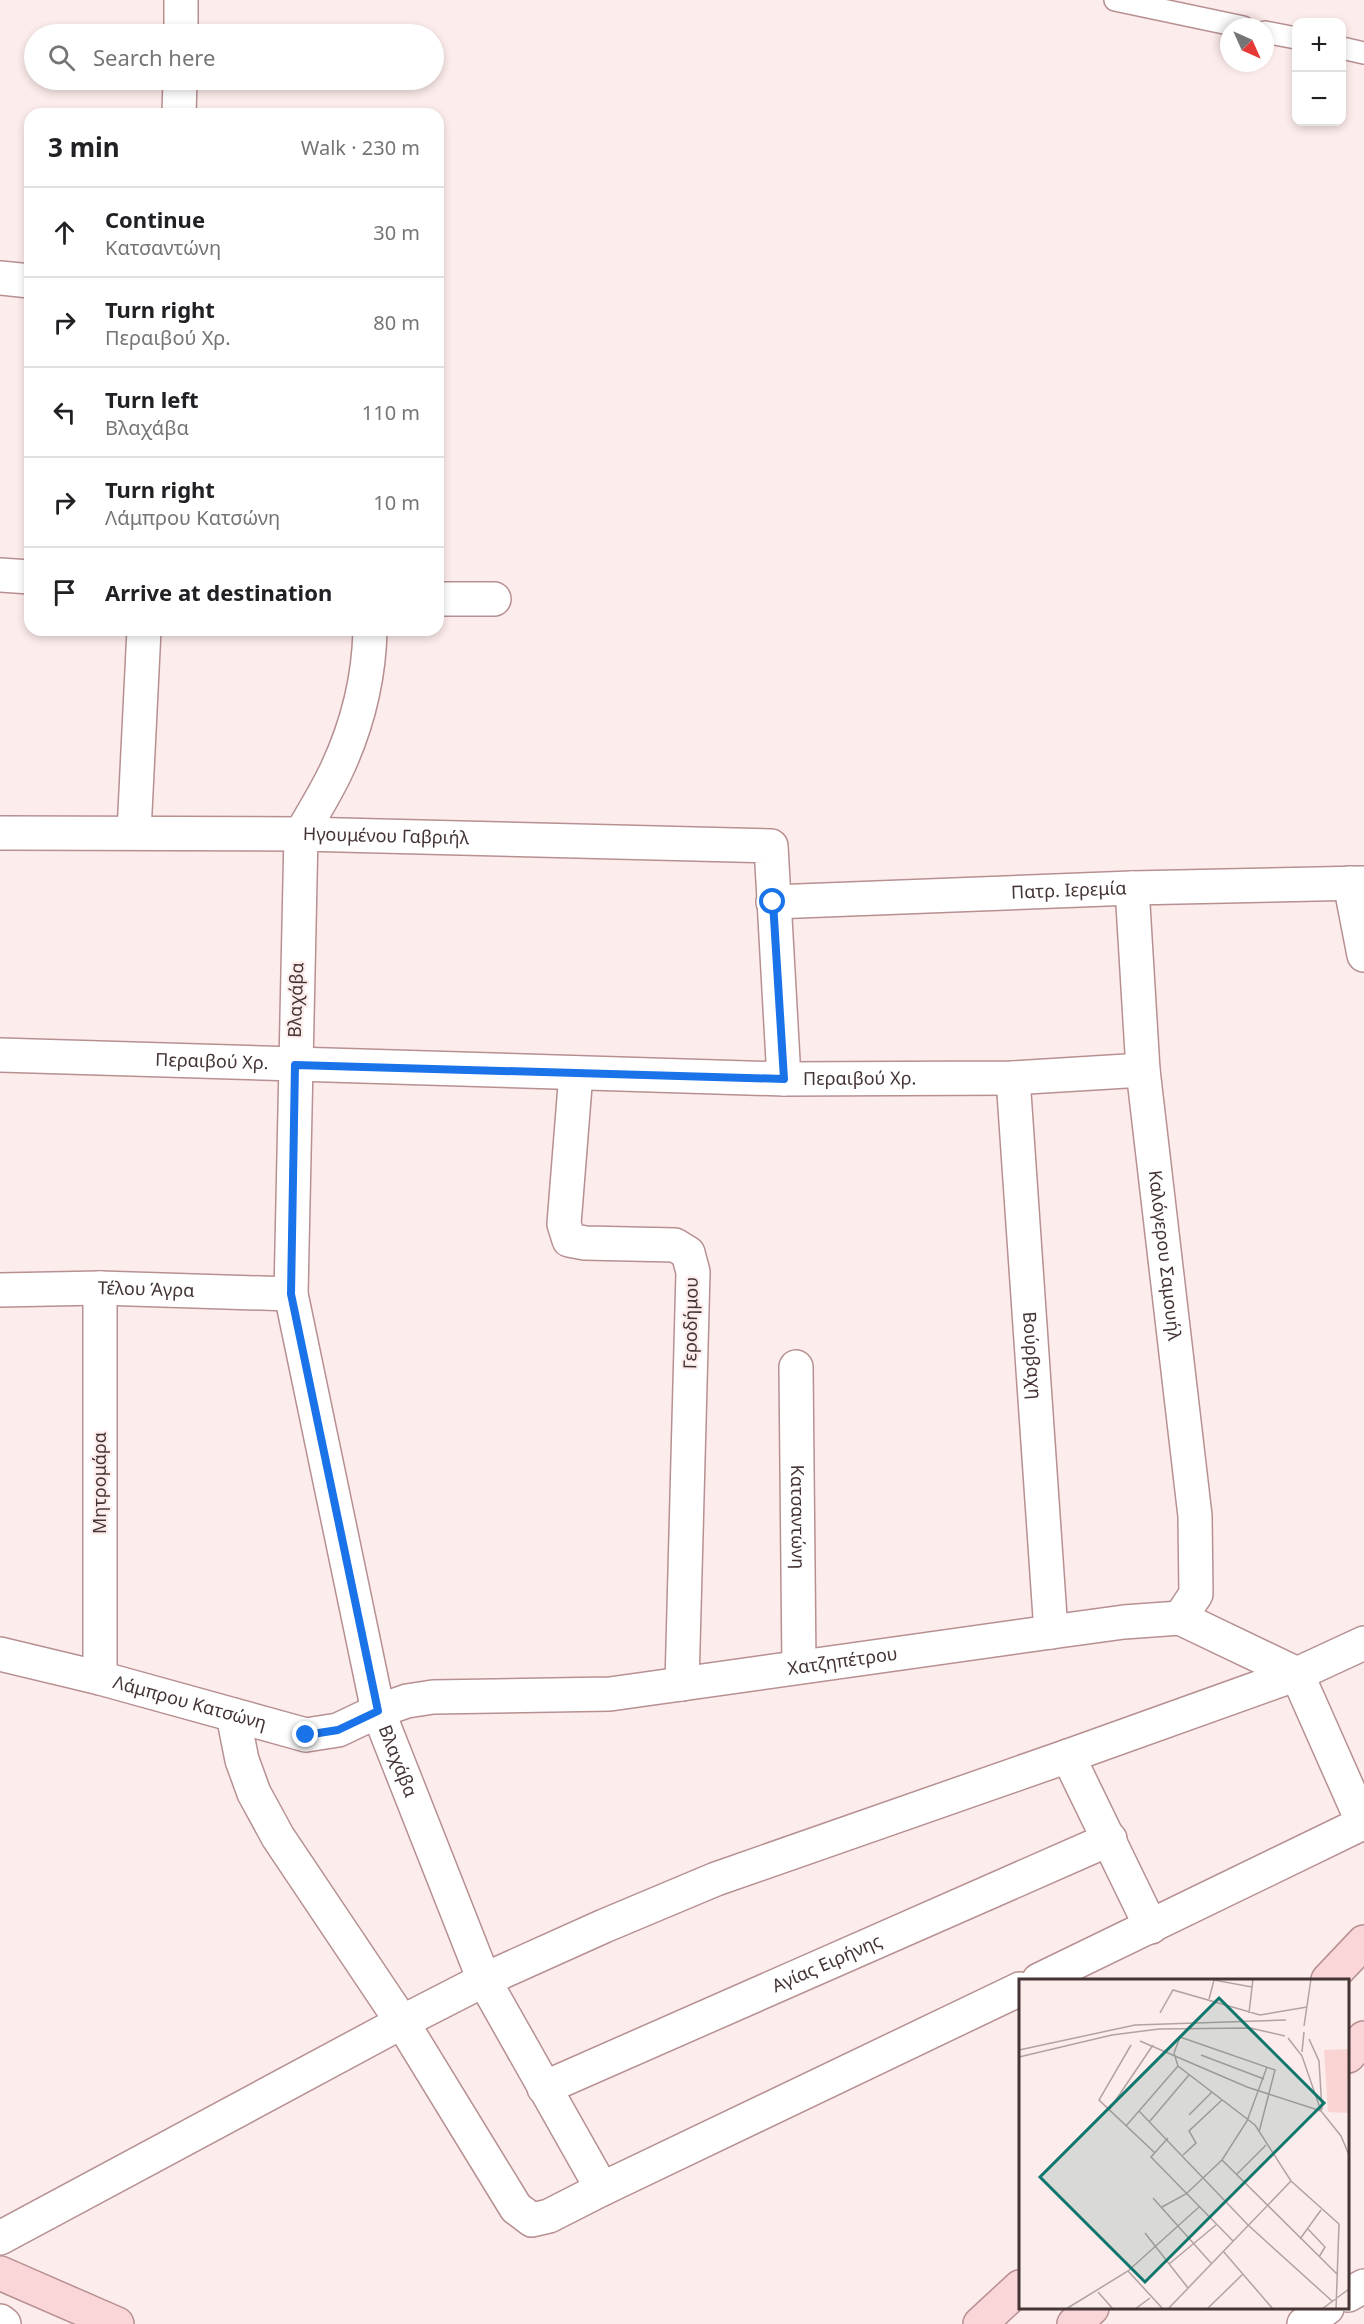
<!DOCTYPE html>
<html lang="en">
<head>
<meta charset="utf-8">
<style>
	body { margin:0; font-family:"Noto Sans",sans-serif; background:#f2f2f2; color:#202124 }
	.controls { position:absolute; right:18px; top:18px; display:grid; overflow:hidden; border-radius:12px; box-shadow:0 3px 9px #0003 }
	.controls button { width:54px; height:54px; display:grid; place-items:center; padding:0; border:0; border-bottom:2px solid #e0e0e0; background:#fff; color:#202124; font:30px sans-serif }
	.compass { position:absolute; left:1220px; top:18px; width:54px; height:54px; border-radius:50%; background:#fff; box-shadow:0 3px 9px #0003; rotate:135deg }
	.stop { position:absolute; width:18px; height:18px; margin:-14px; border:4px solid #1a73e8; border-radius:50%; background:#fff }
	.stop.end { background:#1a73e8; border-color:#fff; box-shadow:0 2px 6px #0008 }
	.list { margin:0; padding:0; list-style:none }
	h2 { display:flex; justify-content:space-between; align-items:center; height:78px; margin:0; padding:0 24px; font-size:26px }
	h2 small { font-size:20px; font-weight:400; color:#757577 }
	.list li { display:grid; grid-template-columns:39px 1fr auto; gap:18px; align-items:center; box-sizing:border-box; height:90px; padding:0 24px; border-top:2px solid #e0e0e0 }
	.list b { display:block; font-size:22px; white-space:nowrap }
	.list p { margin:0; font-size:20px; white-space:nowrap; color:#757577 }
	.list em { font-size:20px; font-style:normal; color:#757577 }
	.icon { flex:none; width:33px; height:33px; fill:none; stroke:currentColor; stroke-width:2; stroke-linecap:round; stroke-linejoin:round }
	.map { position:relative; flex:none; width:1364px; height:2324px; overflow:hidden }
	.search { position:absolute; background:#fff; box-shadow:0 3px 9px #0003; left:24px; top:24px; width:420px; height:66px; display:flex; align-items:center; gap:15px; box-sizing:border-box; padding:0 21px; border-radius:33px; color:#757577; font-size:22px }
	.panel { position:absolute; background:#fff; box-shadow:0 3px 9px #0003; left:24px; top:108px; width:420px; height:528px; border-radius:18px }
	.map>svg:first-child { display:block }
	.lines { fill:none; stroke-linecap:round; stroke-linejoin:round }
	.lane-casing { stroke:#b79091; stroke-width:24 }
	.street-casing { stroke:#b79091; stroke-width:36 }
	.secondary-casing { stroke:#b79091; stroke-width:36 }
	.lane { stroke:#fff; stroke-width:21 }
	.street { stroke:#fff; stroke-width:33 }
	.secondary { stroke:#fad6d9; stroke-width:33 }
	.route { stroke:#1a73e8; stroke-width:8 }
	.labels { text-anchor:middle; stroke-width:4.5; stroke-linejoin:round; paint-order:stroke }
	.street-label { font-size:18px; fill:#443434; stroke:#fdecec }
	.inset-road { fill:none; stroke:#b3a2a2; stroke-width:1.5 }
	.view { fill:#0f766e; fill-opacity:0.15; stroke:#0f766e; stroke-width:3 }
	.inset-edge { fill:none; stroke:#443434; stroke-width:3 }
</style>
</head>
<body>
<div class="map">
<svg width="1364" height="2324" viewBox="0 0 1364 2324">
	<rect width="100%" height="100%" fill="#fdecec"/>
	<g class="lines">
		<defs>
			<path id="lane" d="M 1115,0 L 1243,27
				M 1265,32 L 1296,38
				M 1342,48 L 1364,53"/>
			<g id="street">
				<path d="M 181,34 L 181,0"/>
				<path d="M 179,114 L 180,80"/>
				<path d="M 0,278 L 30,281"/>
				<path d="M 0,575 L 30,577"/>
				<path d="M 438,599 L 494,599"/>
				<path id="s1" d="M 370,630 C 369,677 357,726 337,769 C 327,791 313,813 301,834 L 291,1294 L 378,1711 L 484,1980 L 602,2189"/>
				<path d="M 134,832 L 144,630"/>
				<path id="s2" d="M 0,833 L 301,834 L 771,846 L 784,1079"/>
				<path d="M 1350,883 L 1364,955"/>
				<path id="s3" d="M 1132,888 L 1143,1070 L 1195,1516 L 1196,1594 L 1180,1618"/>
				<path id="s4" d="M 773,902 L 1132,888 L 1364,883"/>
				<path id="s5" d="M 0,1055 L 784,1079 L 1013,1078 L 1143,1070"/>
				<path d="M 576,1073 L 564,1224 L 569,1240 L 585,1243 L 675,1245 L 688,1253 L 693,1272 L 682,1684"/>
				<path id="s6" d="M 1013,1078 L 1051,1632"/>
				<path d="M 100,1288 L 100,1678"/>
				<path id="s7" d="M 0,1290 L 100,1288 L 291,1294"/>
				<path id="s8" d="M 796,1367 L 799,1667"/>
				<path id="s9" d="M 0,1654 L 100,1678 L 306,1735 L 338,1730 L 378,1711 L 407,1701 L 433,1697 L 610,1694 L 1051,1632 L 1124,1622 L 1180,1618 L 1297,1674"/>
				<path d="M 233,1715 L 242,1760 L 254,1793 L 278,1837 L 402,2022 L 516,2208 L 532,2220 L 549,2216 L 602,2189 L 1020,1989"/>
				<path d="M 1068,1756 L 1151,1927"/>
				<path d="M 1039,1980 L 1363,1823 L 1297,1674"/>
				<path id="s10" d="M 544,2088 L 1110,1839"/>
				<path d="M 0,2238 L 402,2022 L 484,1980 L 604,1926 L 716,1879 L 1068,1756 L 1297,1674 L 1364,1643"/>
				<path d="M 1348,2295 L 1364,2286"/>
				<path d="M 0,2321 L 4,2324"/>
				<path d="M 1304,2324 L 1327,2308"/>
			</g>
			<path id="secondary" d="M 1328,1980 L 1364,1942
				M 1348,2056 L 1364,2038
				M 0,2273 L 117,2324
				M 980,2324 L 1020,2287
				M 1074,2324 L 1092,2308"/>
		</defs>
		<use href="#lane" class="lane-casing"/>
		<use href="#street" class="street-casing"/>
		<use href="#secondary" class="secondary-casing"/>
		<use href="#lane" class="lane"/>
		<use href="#street" class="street"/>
		<use href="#secondary" class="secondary"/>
	</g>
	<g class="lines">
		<path class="route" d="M 306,1735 L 338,1730 L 378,1711 L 291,1294 L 295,1065 L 784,1079 L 773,902"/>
	</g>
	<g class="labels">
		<g class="street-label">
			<text dy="6" stroke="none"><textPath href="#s2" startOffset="386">Ηγουμένου Γαβριήλ</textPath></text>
			<text dy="6" stroke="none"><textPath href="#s4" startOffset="296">Πατρ. Ιερεμία</textPath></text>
			<text transform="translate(296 1000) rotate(-88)" y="6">Βλαχάβα</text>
			<text dy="6" stroke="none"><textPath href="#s5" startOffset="212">Περαιβού Χρ.</textPath></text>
			<text dy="6" stroke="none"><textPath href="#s5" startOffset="860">Περαιβού Χρ.</textPath></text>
			<text dy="6" stroke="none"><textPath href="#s3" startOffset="369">Καλόγερου Σαμουήλ</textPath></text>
			<text dy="6" stroke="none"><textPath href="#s7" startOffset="146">Τέλου Άγρα</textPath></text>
			<text transform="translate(691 1323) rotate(-89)" y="6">Γεροδήμου</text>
			<text dy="6" stroke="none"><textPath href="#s6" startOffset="278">Βούρβαχη</textPath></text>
			<text transform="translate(100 1483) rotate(-90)" y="6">Μητρομάρα</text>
			<text dy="6" stroke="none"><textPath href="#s8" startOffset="150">Κατσαντώνη</textPath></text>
			<text dy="6" stroke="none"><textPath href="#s9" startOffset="862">Χατζηπέτρου</textPath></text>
			<text dy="6" stroke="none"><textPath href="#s9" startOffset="196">Λάμπρου Κατσώνη</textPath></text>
			<text dy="6" stroke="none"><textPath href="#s1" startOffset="1158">Βλαχάβα</textPath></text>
			<text dy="6" stroke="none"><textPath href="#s10" startOffset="309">Αγίας Ειρήνης</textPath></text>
		</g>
	</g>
	<g transform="translate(1019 1979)">
		<rect width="330" height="330" fill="#fdecec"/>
		<path d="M 330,70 L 330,134 L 309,133 L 305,71 Z" fill="#fad3d3"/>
		<path class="inset-road" d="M 190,20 L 195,1 L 233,8M 141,34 L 154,11 L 241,36 L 288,28M 230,34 L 234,0M 285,47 L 292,0M 269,59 L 283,77 L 302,132 L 322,157 L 330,176M 290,60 L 300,82 L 303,131M 121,62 L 228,108 L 302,132M 112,66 L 80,121 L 136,174M 0,71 L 116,46 L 267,41M 283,73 L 285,53M 155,74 L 159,87 L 236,146 L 272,202 L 320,245M 155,74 L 161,58 L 256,91 L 240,153M 182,76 L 245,100M 0,78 L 93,56 L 140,50 L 231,49 L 266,57M 90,131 L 134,66M 120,132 L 229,246 L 313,322M 170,136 L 193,113M 131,142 L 170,96M 107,147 L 159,87M 149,159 L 132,178 L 214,262M 164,176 L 177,164 L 170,152 L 203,121M 203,181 L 319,296M 217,196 L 247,166M 134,219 L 192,284M 143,228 L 167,215 L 203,181 L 228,142 L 248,88M 289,250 L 306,268 L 300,278M 126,254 L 169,309M 281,260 L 302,231M 204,272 L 254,330M 150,285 L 197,246M 109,292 L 144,330M 79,313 L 94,330M 47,330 L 109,292 L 180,228M 116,330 L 131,319M 149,330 L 272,202M 188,330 L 224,295M 303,330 L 330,310M 317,330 L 320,245"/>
		<path class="view" d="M 200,19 L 305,124 L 126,303 L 21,198 Z"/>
		<rect width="330" height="330" class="inset-edge"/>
	</g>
</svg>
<div class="controls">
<button>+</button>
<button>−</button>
</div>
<svg class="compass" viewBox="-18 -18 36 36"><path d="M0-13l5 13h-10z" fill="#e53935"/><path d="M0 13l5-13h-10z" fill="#757577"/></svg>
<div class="stop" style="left:773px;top:902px"></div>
<div class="stop end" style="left:306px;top:1735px"></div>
<div class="search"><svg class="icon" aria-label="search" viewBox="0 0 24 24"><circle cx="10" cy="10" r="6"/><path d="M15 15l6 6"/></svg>Search here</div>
<section class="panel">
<h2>3 min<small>Walk · 230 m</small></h2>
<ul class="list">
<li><svg class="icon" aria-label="ahead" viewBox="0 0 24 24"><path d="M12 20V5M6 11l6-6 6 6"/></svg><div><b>Continue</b><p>Κατσαντώνη</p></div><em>30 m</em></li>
<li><svg class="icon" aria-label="right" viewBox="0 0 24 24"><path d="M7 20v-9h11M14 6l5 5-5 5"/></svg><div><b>Turn right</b><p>Περαιβού Χρ.</p></div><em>80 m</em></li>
<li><svg class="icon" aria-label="left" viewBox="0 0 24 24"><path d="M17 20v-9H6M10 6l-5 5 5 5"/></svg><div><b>Turn left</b><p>Βλαχάβα</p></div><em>110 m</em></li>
<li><svg class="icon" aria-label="right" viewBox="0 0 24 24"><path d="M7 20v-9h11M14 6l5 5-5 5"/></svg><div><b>Turn right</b><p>Λάμπρου Κατσώνη</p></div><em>10 m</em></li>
<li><svg class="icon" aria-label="arrive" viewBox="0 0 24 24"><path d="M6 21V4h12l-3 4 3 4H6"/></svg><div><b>Arrive at destination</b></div></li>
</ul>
</section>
</div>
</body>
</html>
